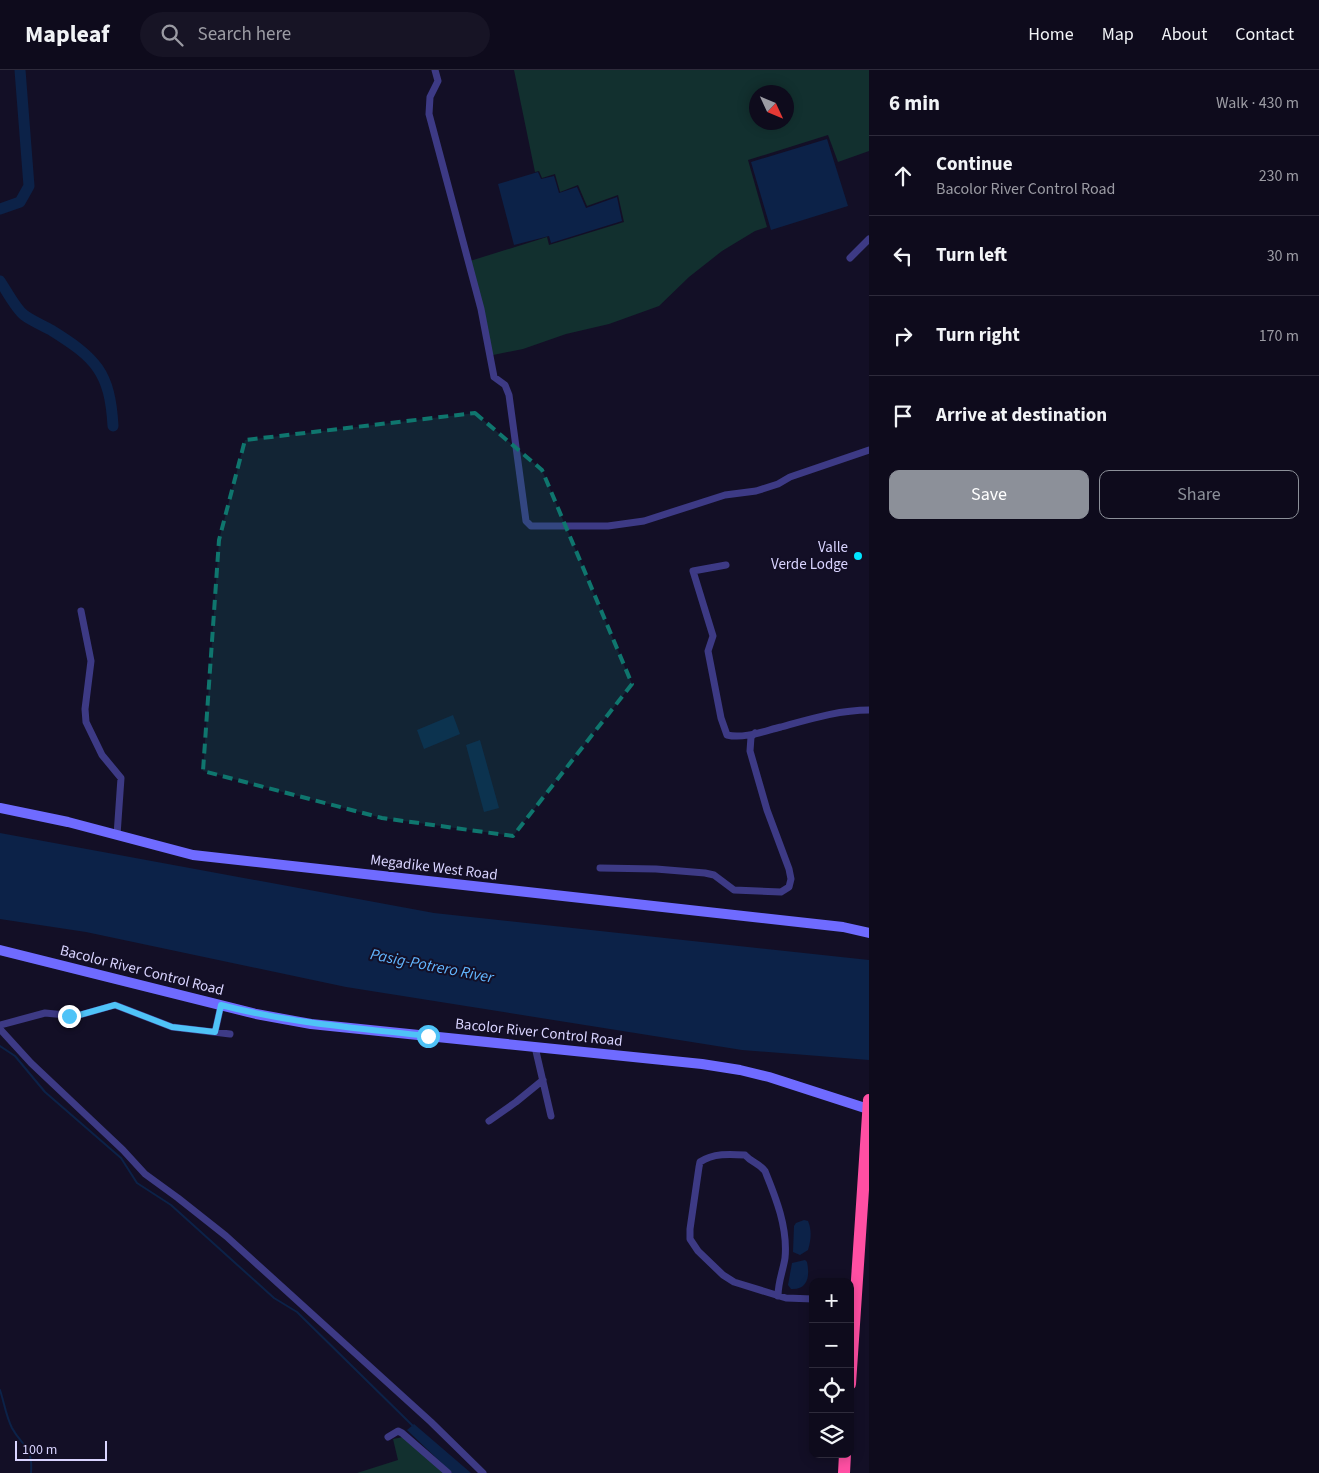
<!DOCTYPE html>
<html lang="en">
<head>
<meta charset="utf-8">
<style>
	body { margin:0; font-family:"Source Sans 3",sans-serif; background:#171425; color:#f1f3f6 }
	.controls { position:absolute; right:15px; bottom:15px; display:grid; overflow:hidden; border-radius:10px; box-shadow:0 2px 12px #0003 }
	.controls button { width:45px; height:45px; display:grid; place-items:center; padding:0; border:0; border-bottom:1px solid #2e2b3b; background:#0e0b1c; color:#f1f3f6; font:25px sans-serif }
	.compass { position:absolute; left:749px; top:15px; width:45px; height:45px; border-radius:50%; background:#0e0b1c; box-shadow:0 2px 12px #0003; rotate:134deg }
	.scale { position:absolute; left:15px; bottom:12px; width:92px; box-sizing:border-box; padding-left:5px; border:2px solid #d9d4ff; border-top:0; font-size:14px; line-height:18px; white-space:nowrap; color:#d9d4ff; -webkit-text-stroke:4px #130f26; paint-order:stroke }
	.stop { position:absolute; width:15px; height:15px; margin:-11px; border:4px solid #4fc3f7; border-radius:50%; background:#fff }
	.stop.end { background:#4fc3f7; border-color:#fff; box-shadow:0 1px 5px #0008 }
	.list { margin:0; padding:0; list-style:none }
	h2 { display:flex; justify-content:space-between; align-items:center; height:65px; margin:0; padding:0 20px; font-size:21px }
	h2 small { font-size:16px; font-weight:400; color:#9b9ba3 }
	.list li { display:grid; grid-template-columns:32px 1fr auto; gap:15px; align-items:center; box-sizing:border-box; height:80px; padding:0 20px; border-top:1px solid #2e2b3b }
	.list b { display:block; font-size:19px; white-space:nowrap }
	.list p { margin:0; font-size:16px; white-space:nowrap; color:#9b9ba3 }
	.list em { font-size:16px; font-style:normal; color:#9b9ba3 }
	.actions { display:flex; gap:10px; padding:15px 20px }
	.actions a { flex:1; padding:11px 0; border:1px solid #8c9099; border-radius:10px; text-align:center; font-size:18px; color:#8c9099 }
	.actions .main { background:#8c9099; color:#fff }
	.icon { flex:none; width:28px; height:28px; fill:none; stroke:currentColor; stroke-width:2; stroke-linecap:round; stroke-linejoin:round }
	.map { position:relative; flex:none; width:869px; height:1403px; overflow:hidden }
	header { display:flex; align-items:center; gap:30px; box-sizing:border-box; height:70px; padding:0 25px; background:#0e0b1c; border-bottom:1px solid #2e2b3b }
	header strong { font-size:24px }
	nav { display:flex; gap:28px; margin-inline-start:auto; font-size:18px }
	.search { width:350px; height:45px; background:#171425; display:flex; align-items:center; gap:12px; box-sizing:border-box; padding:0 18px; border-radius:28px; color:#9b9ba3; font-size:19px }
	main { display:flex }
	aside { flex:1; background:#0e0b1c }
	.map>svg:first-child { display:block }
	.green { fill:#12302f; fill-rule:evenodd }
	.water { fill:#0c2248 }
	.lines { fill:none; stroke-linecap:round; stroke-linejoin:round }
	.stream { stroke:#0c2248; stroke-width:2 }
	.river { stroke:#0c2248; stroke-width:11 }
	.street { stroke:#3d3a85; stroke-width:7 }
	.secondary { stroke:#6f6bff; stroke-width:10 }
	.highway { stroke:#ff4fa3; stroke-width:12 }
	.route { stroke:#4fc3f7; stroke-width:6 }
	.marked { fill:#0f766e; fill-opacity:0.2; stroke:#0f766e; stroke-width:4; stroke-dasharray:10 6; stroke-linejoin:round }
	.poi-dot { fill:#00e5ff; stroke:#130f26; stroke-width:2 }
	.labels { text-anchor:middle; stroke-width:4; stroke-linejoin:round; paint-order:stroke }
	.poi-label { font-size:15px; fill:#d9d4ff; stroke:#130f26; text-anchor:end }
	.street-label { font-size:15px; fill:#d9d4ff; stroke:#130f26 }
	.water-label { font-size:16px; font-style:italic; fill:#62b6ff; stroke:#130f26 }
</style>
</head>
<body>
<header>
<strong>Mapleaf</strong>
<div class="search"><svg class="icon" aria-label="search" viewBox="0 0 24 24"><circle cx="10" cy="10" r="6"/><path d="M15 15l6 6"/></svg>Search here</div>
<nav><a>Home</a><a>Map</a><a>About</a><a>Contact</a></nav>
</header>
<main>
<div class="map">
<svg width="869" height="1403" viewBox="0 0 869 1403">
	<rect width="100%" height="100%" fill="#130f26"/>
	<path class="green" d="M 514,0 L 869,0 L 869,81 L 838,92 L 828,65 L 748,90 L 767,157 L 755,161 L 722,181 L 689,207 L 659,236 L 609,254 L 566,264 L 523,279 L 488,286 L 470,191 L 547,167 L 549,175 L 624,152 L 618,125 L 587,136 L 578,115 L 560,122 L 555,104 L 542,108 L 539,101 L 535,102 ZM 756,22 L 786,22 L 786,52 L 756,52 Z
		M 403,1367 L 445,1403 L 357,1403 L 398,1390 L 393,1369 Z"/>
	<path class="water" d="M 827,69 L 848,136 L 771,160 L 751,92 Z
		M 538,102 L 541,109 L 554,106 L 559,123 L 577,117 L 586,138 L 617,127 L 622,151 L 551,173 L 549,166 L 514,175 L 498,114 Z
		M 453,645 L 460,664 L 424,679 L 417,660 Z
		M 480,670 L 499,738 L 484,742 L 466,675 Z
		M 0,763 L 434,843 L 869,890 L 869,990 L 742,980 L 346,917 L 86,862 L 0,849 Z
		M 804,1150 L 808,1151 C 812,1160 811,1170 808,1180 L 800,1185 L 793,1182 L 794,1156 L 796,1153 Z
		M 805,1190 L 807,1192 C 810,1206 808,1220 791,1219 L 788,1215 L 792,1193 Z
		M 414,1354 L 471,1403 L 452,1403 L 407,1360 Z"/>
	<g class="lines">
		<path class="stream" d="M 0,976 L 15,986 L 45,1022 L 121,1088 L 137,1113 L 171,1135 L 274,1228 L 297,1242 L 413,1356
			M 0,1320 C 4,1332 6,1346 12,1358 C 23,1378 33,1376 31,1403"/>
		<path class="river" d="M 0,139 L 20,132 L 29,116 L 20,0
			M 0,211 C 6,220 16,239 24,245 C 32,251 42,255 51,260 C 96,288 110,302 113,356"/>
		<path class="street" d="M 435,0 L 438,11 L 430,27 L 429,44 L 481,239 L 494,307 L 505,315 L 509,325 L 526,451 L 531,456 L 608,456 L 644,451 L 725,425 L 756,421 L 778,414 L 790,407 L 869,380
			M 850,188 L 869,169
			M 726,495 L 693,501 L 713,566 L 708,581 L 721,648 L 727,665 C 744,669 764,661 781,657 C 810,649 839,640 869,640
			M 81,541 L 91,591 L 85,639 L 86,652 L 102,685 L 121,708 L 117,765
			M 600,798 L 656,799 L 705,803 L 714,805 L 734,820 L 781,822 L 789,817 L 791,809 L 789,799 L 767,740 L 750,681 L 751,667 L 755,663
			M 0,955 L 45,943 L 76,946 L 115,935 L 172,957 L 230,964
			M 0,959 L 31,993 L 123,1080 L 145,1104 L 178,1128 L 226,1166 L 431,1352 L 483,1403
			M 215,962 L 221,935
			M 535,977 L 551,1046
			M 489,1051 L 516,1032 L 543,1010
			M 778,1226 C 778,1212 783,1201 785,1188 C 788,1158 776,1128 765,1101 C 759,1093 752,1093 745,1085 C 730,1084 713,1083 700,1092 L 699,1097 L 690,1159 L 690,1169 L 698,1181 L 723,1205 L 734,1212 L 786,1228 L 813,1229
			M 388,1367 L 398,1361 L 402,1363 L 448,1403"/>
		<path class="secondary" d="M 0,738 L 68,752 L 193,785 L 843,857 L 869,863
			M 0,880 L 256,944 L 311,954 L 702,994 L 740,1000 L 769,1007 L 868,1039"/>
		<path class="highway" d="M 850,1314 L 869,1030
			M 844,1403 L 845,1384"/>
	</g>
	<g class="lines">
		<path class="route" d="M 69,946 L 76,946 L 115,935 L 172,957 L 215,962 L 221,935 C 289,953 358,958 428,966"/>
	</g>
	<path class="marked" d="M 475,343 L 542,400 L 632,614 L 513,766 L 382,748 L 203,701 L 219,470 L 245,370 Z"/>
	<circle class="poi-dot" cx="858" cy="486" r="5"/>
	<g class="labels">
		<g class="poi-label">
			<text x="848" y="482">Valle<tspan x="848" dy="17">Verde Lodge</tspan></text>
		</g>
		<g class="street-label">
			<text transform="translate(434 797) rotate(7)" y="5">Megadike West Road</text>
			<text transform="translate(142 900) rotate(14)" y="5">Bacolor River Control Road</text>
			<text transform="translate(539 962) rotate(6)" y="5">Bacolor River Control Road</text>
		</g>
		<g class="water-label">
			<text transform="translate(432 895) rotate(11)" y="6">Pasig-Potrero River</text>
		</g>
	</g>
</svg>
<div class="controls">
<button>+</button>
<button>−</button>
<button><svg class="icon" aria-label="locate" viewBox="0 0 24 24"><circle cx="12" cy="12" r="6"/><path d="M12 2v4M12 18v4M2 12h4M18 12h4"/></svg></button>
<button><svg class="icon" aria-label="layers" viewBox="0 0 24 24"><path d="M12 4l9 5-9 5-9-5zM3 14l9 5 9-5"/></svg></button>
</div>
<svg class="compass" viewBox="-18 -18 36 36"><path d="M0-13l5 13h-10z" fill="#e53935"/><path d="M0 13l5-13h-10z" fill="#9b9ba3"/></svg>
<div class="scale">100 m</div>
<div class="stop" style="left:428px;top:966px"></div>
<div class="stop end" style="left:69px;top:946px"></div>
</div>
<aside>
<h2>6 min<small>Walk · 430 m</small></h2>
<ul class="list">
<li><svg class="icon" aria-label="ahead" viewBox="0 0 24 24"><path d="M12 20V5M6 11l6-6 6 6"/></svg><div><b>Continue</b><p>Bacolor River Control Road</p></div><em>230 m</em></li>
<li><svg class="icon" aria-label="left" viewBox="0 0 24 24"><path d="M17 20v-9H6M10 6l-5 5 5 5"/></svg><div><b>Turn left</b></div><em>30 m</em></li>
<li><svg class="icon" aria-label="right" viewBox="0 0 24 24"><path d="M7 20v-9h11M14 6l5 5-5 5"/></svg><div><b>Turn right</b></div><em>170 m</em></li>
<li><svg class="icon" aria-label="arrive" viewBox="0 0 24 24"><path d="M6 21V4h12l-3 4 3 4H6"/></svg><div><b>Arrive at destination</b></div></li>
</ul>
<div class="actions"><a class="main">Save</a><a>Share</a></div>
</aside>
</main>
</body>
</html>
